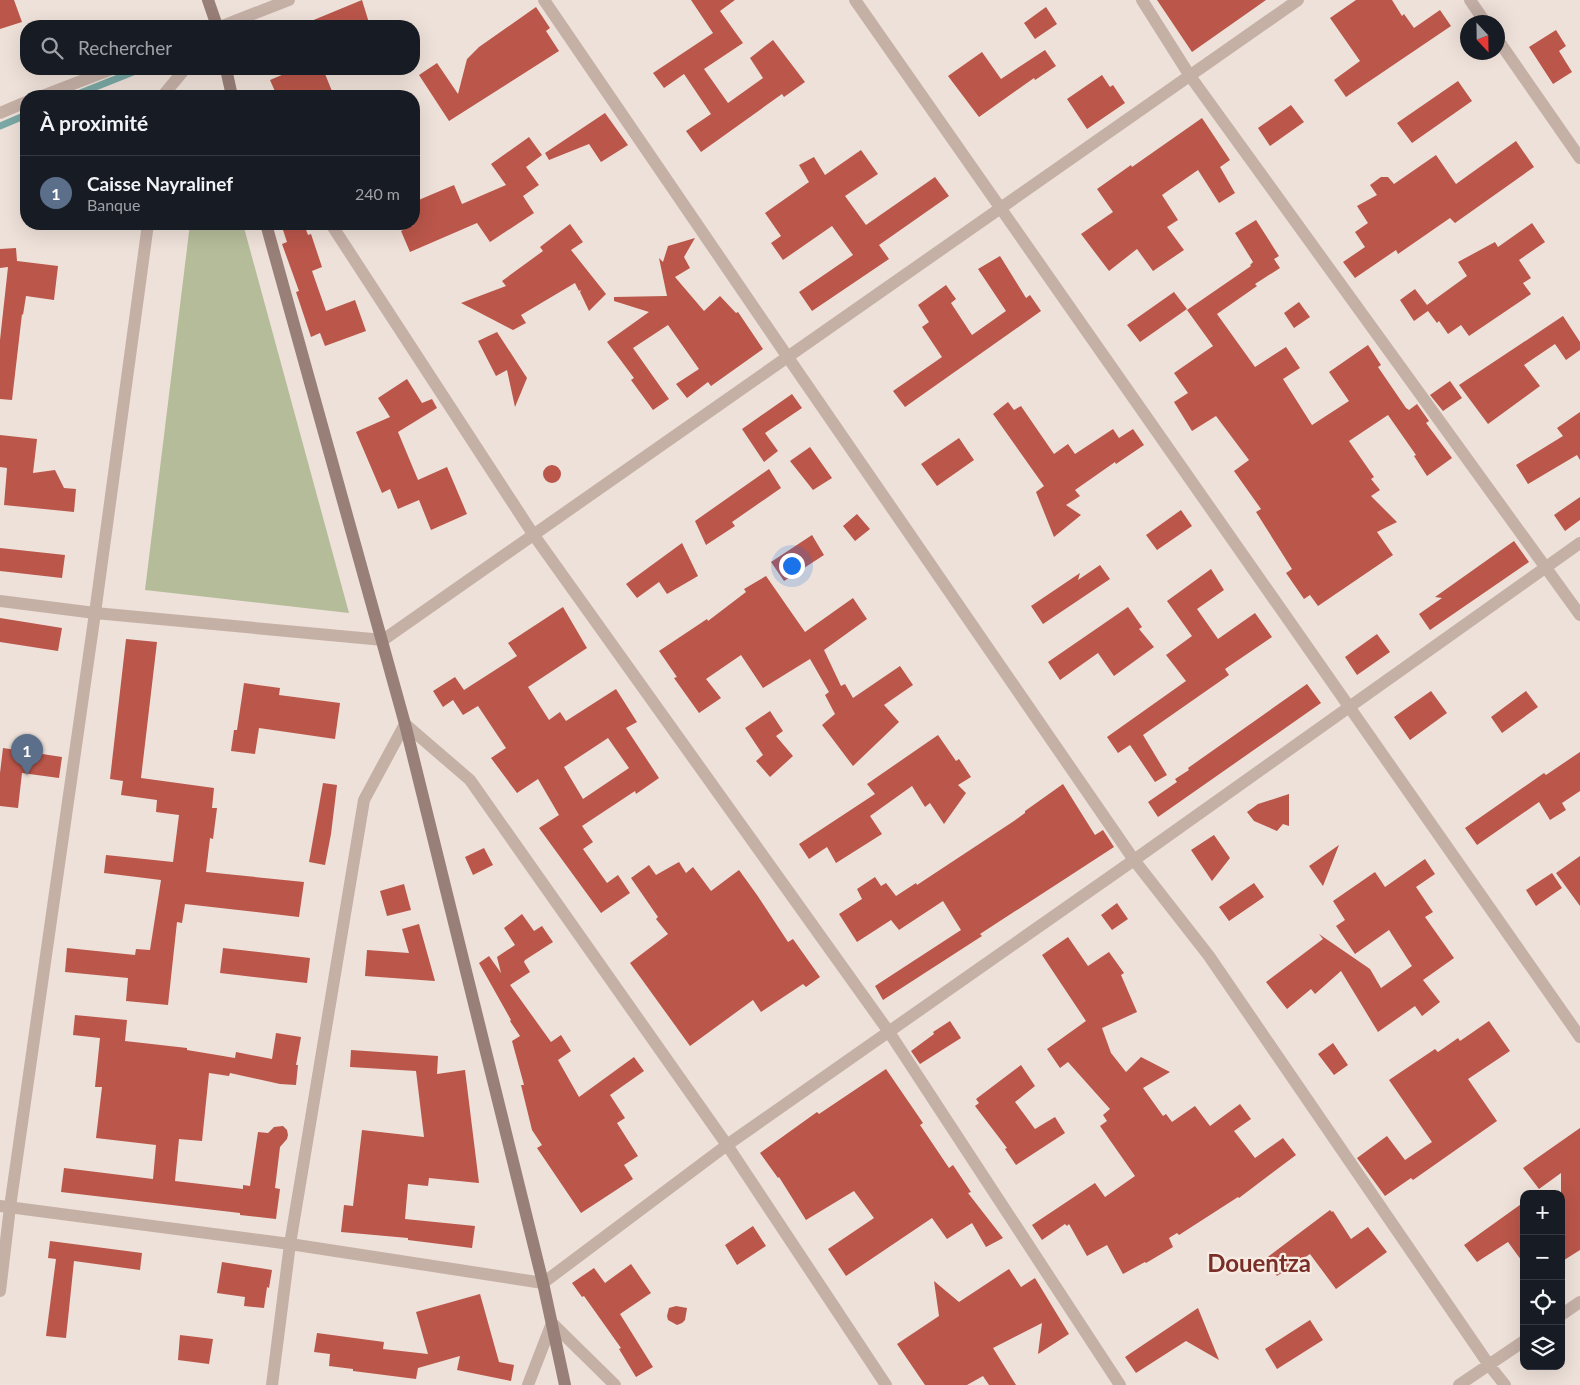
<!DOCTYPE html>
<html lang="fr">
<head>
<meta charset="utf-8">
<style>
	body { margin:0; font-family:Lato,sans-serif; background:#242831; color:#f1f3f6 }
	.controls { position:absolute; right:15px; bottom:15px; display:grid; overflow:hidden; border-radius:10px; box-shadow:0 5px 20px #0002 }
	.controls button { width:45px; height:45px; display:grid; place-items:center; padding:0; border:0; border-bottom:1px solid #363941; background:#171b24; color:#f1f3f6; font:25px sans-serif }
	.compass { position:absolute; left:1460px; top:15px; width:45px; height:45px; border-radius:50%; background:#171b24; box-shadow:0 5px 20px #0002; rotate:158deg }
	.you { position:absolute; left:791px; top:565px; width:18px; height:18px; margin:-12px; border:4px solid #fff; border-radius:50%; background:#1a73e8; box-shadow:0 0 0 8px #1a73e833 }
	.badge { display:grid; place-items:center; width:32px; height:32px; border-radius:50%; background:#db2777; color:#fff; font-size:16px; font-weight:700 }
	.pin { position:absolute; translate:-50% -41px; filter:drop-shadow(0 1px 2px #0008) }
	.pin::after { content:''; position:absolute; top:26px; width:18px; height:15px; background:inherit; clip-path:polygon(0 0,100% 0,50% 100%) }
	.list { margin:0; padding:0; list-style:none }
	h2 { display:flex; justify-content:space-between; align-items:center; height:65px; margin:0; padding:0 20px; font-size:21px }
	h2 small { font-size:16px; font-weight:400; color:#9ea1a6 }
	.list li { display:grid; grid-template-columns:32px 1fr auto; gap:15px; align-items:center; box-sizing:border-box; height:75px; padding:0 20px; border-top:1px solid #363941 }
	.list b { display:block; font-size:19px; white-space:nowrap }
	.list p { margin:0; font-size:16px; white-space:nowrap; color:#9ea1a6 }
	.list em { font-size:16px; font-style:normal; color:#9ea1a6 }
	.icon { flex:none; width:28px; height:28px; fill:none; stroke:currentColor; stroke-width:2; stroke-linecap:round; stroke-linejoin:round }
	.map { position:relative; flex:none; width:1580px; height:1385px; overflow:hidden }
	.search { position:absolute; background:#171b24; box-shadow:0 5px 20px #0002; left:20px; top:20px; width:400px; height:55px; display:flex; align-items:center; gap:12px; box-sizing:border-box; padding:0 18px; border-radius:20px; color:#9ea1a6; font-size:19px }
	.panel { position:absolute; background:#171b24; box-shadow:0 5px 20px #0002; left:20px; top:90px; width:400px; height:140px; border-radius:20px }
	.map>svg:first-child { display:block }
	.green { fill:#b5bc9a }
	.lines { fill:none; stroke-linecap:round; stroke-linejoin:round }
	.stream { stroke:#7aa8a4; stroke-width:7 }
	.building { fill:#ba564a; fill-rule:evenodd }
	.street { stroke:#c5b0a6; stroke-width:12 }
	.secondary { stroke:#987f78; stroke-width:12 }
	.labels { text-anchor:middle; stroke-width:4.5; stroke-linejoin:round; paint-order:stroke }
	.town-label { font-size:24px; font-weight:bold; fill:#792f27; stroke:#f7ece4 }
</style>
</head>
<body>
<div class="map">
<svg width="1580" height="1385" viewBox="0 0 1580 1385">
	<rect width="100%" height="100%" fill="#eee1d9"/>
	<path class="green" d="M 190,224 L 243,224 L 349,613 L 145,590 Z"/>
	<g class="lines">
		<path class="stream" d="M 73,96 L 133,72
			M 0,126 L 26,115"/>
	</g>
	<path class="building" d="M 0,0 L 14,0 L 22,22 L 0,29 Z
		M 362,0 L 370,26 L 299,26 Z
		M 691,0 L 735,0 L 720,11 L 743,43 L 704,69 L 728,103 L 763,78 L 750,58 L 773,40 L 805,82 L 784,97 L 782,94 L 701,152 L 686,131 L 711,114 L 684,74 L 664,88 L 653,73 L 713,33 Z
		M 1157,0 L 1266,0 L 1192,52 Z
		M 1356,0 L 1392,0 L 1402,16 L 1404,14 L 1414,28 L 1440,10 L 1451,26 L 1346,97 L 1334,80 L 1360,61 L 1330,18 Z
		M 536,7 L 550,28 L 546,31 L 559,51 L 449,121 L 419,75 L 437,63 L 458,94 L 467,59 L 479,47 Z
		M 1046,7 L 1057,24 L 1035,39 L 1024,23 Z
		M 1556,30 L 1566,46 L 1559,51 L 1572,72 L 1553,84 L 1529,47 Z
		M 1045,50 L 1056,66 L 1035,80 L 1034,78 L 979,117 L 948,76 L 982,52 L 1001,79 Z
		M 296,69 L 323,69 L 334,96 L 277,96 L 270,80 Z
		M 1102,75 L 1110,87 L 1113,85 L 1125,103 L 1087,129 L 1067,99 Z
		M 1458,81 L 1472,101 L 1412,143 L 1397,123 Z
		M 1291,105 L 1304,122 L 1270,146 L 1258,128 Z
		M 605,113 L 628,145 L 601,162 L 589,144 L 549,160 L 545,153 Z
		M 1202,118 L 1230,160 L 1220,167 L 1235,193 L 1219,203 L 1198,170 L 1162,195 L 1178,220 L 1167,227 L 1184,250 L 1153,271 L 1137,249 L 1109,271 L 1081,234 L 1113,212 L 1097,189 L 1131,165 L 1132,167 Z
		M 529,137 L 542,155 L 526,167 L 539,185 L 523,196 L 534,213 L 490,242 L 477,223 L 410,252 L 401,231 L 414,225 L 414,202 L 454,185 L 462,204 L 506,185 L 491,164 Z
		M 1516,141 L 1534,167 L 1455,223 L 1450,218 L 1398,254 L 1396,250 L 1355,278 L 1343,262 L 1365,247 L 1355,232 L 1368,223 L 1357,206 L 1377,195 L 1370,185 L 1381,177 L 1388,177 L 1394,184 L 1436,155 L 1456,184 Z
		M 861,150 L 878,174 L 845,196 L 866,225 L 935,177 L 949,196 L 879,245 L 889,259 L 812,311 L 799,292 L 853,255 L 832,226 L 783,260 L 771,243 L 781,236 L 765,213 L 809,182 L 799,165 L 814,157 L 825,175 Z
		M 1256,220 L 1279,256 L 1274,259 L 1280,268 L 1255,284 L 1257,286 L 1217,314 L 1255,367 L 1286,347 L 1300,368 L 1283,379 L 1312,425 L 1349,401 L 1329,372 L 1368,345 L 1381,365 L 1378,367 L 1406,408 L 1409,410 L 1417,404 L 1429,421 L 1426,423 L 1452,458 L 1427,476 L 1414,456 L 1416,455 L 1388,415 L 1349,441 L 1374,477 L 1371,479 L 1380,490 L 1371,496 L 1397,522 L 1377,532 L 1393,555 L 1318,606 L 1310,595 L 1304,599 L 1286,573 L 1292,569 L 1256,512 L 1261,509 L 1234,471 L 1249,460 L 1216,416 L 1192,431 L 1174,402 L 1188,393 L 1174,373 L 1213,346 L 1187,310 L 1251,266 L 1250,265 L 1253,262 L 1235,233 Z
		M 1532,223 L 1545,242 L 1519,260 L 1531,278 L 1523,283 L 1531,294 L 1469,336 L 1461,325 L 1448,334 L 1439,321 L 1437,323 L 1428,311 L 1414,321 L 1400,300 L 1415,289 L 1427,305 L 1467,276 L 1458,262 L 1495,242 L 1498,247 Z
		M 281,224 L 304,224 L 308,235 L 311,234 L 322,267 L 312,271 L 326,311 L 355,300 L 366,331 L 325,346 L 320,333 L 311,337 L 296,292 L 299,291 L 282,244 L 287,242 Z
		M 570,224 L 583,242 L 571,250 L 606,294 L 589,311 L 580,292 L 581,290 L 579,291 L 575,283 L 521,315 L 526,323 L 513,330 L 461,303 L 506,286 L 502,281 L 543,251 L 540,247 Z
		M 695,238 L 684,257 L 690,268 L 675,277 L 704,311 L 720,296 L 736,313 L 738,312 L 763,349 L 711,386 L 708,382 L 687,398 L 676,384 L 699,369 L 668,325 L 633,348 L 669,399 L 653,410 L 631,380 L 634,378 L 607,342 L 649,312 L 614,301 L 614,297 L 667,296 L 659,258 L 663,262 L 668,246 Z
		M 16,248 L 17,261 L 58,266 L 54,300 L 26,296 L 23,315 L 22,314 L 12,400 L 0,399 L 0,340 L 8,267 L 0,268 L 0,249 Z
		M 1000,256 L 1026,298 L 1030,295 L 1041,311 L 905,407 L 893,391 L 942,357 L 922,327 L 929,322 L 918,305 L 946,285 L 956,299 L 951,303 L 972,335 L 1006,311 L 978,269 Z
		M 1174,292 L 1187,309 L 1140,342 L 1127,325 Z
		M 1299,302 L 1310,317 L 1294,328 L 1284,313 Z
		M 1563,316 L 1580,342 L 1580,350 L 1566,360 L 1555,344 L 1524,365 L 1540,386 L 1488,424 L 1459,385 Z
		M 497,332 L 527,378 L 515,407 L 507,370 L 496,376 L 478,341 Z
		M 407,379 L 422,403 L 432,399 L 437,408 L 398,432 L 418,480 L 447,467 L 467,514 L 431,530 L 419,500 L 398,509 L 390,489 L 382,493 L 356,432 L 390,417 L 378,398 Z
		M 1450,381 L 1462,398 L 1443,411 L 1430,395 Z
		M 792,394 L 802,408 L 765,433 L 778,451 L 764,462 L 742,429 Z
		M 1008,402 L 1014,410 L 1021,406 L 1054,454 L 1068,444 L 1075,454 L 1113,429 L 1119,438 L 1133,429 L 1144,445 L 1116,464 L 1115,462 L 1075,490 L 1080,496 L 1066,505 L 1081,515 L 1054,537 L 1036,492 L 1044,486 L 993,414 Z
		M 1580,412 L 1580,460 L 1577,455 L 1528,484 L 1516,465 L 1563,436 L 1557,428 Z
		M 0,435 L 37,439 L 33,473 L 55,470 L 64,488 L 76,489 L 74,512 L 4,505 L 7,468 L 0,467 Z
		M 959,438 L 974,460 L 937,486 L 921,464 Z
		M 810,447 L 832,478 L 813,490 L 790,461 Z
		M543 474a9 9 0 1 1 18 0a9 9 0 1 1-18 0Z
		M 769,469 L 781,488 L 732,522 L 735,526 L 706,545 L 695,521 Z
		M 1580,497 L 1580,520 L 1565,531 L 1554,515 Z
		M 1181,510 L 1192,526 L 1157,550 L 1146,535 Z
		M 857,514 L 870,529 L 855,541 L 843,526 Z
		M 812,535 L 824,555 L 784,581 L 771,562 Z
		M 1514,541 L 1529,562 L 1430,630 L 1419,614 L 1442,598 L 1435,597 Z
		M 682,543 L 698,576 L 667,594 L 659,582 L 637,598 L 626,584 Z
		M 0,548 L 65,555 L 62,578 L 0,571 Z
		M 1100,565 L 1110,579 L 1043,624 L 1031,606 L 1080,573 L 1078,580 Z
		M 1211,569 L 1224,590 L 1197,609 L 1218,639 L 1255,613 L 1272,637 L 1225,669 L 1229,675 L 1143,735 L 1167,775 L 1155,782 L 1130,745 L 1118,753 L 1107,737 L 1186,681 L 1166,655 L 1192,636 L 1167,601 Z
		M 766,576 L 805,632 L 853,598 L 867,619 L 824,650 L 841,686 L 845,684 L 853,698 L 900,666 L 913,685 L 884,705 L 899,722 L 853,766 L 822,725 L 835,714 L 825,695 L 829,692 L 810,659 L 763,688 L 741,655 L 706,679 L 721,698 L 699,713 L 674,678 L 677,677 L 659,651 L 707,619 L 708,621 L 746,592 L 744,589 Z
		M 563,607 L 587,648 L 528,687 L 549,720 L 560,712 L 566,721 L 616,689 L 637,722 L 626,728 L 659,778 L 636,794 L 635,791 L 582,826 L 593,842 L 583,849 L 607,883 L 618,875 L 630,893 L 601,913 L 539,828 L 559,815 L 538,779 L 517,793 L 491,758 L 506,748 L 478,706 L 463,715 L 453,700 L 443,707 L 433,691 L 455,677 L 464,690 L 517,656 L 508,643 ZM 608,738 L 629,768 L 583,799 L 564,767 Z
		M 1128,607 L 1142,627 L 1139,629 L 1154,647 L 1114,676 L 1098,653 L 1060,680 L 1048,662 Z
		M 0,618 L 62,628 L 58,651 L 0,642 Z
		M 1377,634 L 1390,652 L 1357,675 L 1345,657 Z
		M 126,639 L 157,642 L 141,778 L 214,788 L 212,808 L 217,808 L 213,839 L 210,838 L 206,872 L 304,882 L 299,917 L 185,904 L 182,923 L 177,922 L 168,1005 L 126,1001 L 128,978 L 65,972 L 67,948 L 135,955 L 136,949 L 150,950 L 161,880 L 104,873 L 106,855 L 173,862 L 179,815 L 156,812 L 157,800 L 121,795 L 123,781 L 110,779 Z
		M 244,683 L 280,688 L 279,695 L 340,703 L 335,739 L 259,728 L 255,754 L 231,751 L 234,730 L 237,730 Z
		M 1307,684 L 1321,703 L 1158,817 L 1148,802 L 1177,782 L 1175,779 L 1189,770 L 1188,768 Z
		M 1431,691 L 1447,713 L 1410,740 L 1394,717 Z
		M 1526,691 L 1538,707 L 1502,733 L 1491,717 Z
		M 770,711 L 783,731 L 776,736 L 793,756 L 770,777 L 756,761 L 763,755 L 745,728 Z
		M 938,735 L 956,761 L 959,759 L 971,777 L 958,785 L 966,793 L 944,824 L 930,803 L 925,807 L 912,786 L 870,816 L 882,834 L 836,863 L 827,847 L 809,859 L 799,844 L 875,794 L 867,784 Z
		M 3,748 L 62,757 L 59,778 L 22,773 L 18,808 L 0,806 L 0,773 Z
		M 1580,752 L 1580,791 L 1562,803 L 1566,810 L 1550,820 L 1539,802 L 1477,845 L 1465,828 L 1544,773 L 1546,775 Z
		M 323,783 L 337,785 L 331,834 L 325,865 L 309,862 Z
		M 1063,784 L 1095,835 L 1103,830 L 1114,847 L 980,934 L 982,936 L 883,1000 L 875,986 L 961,930 L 943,901 L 899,930 L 891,920 L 857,942 L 839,914 L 862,899 L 857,889 L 875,877 L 881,886 L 886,883 L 896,896 L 916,883 L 917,885 L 1014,821 L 1025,813 L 1025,811 Z
		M 1289,794 L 1289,826 L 1283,824 L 1277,831 L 1254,821 L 1247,812 L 1258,804 Z
		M 1214,835 L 1230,858 L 1212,881 L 1191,850 Z
		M 1339,845 L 1323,886 L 1309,866 Z
		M 484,848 L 493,865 L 473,875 L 465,857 Z
		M 1580,856 L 1580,906 L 1556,873 Z
		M 1425,859 L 1435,874 L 1416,887 L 1433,912 L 1425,917 L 1454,958 L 1423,980 L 1440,1002 L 1422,1016 L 1415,1006 L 1378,1032 L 1341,971 L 1315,994 L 1311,989 L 1287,1009 L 1266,982 L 1323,939 L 1319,934 L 1370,969 L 1381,988 L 1412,966 L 1389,930 L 1355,954 L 1336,926 L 1345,920 L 1333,901 L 1375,872 L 1385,887 Z
		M 679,862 L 686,873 L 693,867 L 711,891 L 739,870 L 757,895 L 788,942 L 793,939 L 820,977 L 806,987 L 803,984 L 761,1012 L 753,1000 L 690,1046 L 630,963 L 668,934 L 656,919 L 658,917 L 631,878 L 649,865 L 656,875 Z
		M 1552,873 L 1562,888 L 1536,906 L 1526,890 Z
		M 1254,883 L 1264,897 L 1229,921 L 1219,907 Z
		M 404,884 L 411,910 L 387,916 L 380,891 Z
		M 1117,903 L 1128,919 L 1112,930 L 1101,915 Z
		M 522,914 L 534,931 L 542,926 L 553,942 L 525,960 L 524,962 L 530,972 L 510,985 L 551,1042 L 561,1035 L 571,1051 L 558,1060 L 579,1097 L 634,1057 L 644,1071 L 610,1095 L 625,1118 L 617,1123 L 638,1156 L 624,1165 L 633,1179 L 581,1213 L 537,1148 L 542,1145 L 532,1130 L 521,1085 L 524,1085 L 512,1041 L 520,1036 L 510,1021 L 511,1020 L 479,963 L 489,956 L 501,973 L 497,957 L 515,945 L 504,928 Z
		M 419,924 L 435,981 L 365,976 L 367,950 L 409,953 L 402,929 Z
		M 1068,937 L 1088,966 L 1109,952 L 1124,973 L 1121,975 L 1137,1012 L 1102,1028 L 1111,1053 L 1126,1072 L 1141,1057 L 1170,1072 L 1143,1088 L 1163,1116 L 1166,1114 L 1172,1122 L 1195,1106 L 1210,1126 L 1240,1104 L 1251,1119 L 1234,1131 L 1255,1158 L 1283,1138 L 1296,1155 L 1239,1198 L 1238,1197 L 1179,1235 L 1177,1233 L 1169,1238 L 1173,1247 L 1146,1263 L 1145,1262 L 1123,1274 L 1107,1245 L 1087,1256 L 1069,1224 L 1067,1226 L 1065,1224 L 1042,1240 L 1032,1225 L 1095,1183 L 1105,1197 L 1135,1176 L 1100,1126 L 1107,1121 L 1103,1115 L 1110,1109 L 1068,1062 L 1060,1068 L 1047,1049 L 1086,1021 L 1042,955 Z
		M 223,948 L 310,958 L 307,983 L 220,973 Z
		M 75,1015 L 127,1020 L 125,1041 L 187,1048 L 187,1050 L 235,1058 L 236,1052 L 272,1059 L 276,1033 L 301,1037 L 296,1065 L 298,1065 L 296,1085 L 280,1084 L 230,1073 L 229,1076 L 209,1073 L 202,1141 L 179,1139 L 175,1181 L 243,1189 L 243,1185 L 250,1186 L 258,1132 L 268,1133 L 274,1127 L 283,1126 L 287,1130 L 288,1135 L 287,1139 L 280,1147 L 275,1188 L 280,1189 L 276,1219 L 240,1215 L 240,1213 L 61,1192 L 64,1168 L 153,1179 L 156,1145 L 96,1138 L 102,1087 L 95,1087 L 100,1038 L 73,1035 Z
		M 950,1021 L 961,1038 L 920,1064 L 911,1051 L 934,1034 L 933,1032 Z
		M 1489,1021 L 1510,1051 L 1468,1079 L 1497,1121 L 1413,1180 L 1411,1178 L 1385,1196 L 1357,1158 L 1387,1136 L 1405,1160 L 1432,1142 L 1389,1080 L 1435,1049 L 1438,1052 L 1458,1038 L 1460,1041 Z
		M 1333,1043 L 1348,1065 L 1334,1075 L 1318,1054 Z
		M 351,1050 L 438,1056 L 437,1074 L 465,1070 L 479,1183 L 429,1178 L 428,1186 L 408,1184 L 405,1219 L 475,1226 L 472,1248 L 408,1240 L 408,1238 L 341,1232 L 344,1205 L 353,1206 L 362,1130 L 424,1137 L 416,1071 L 350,1067 Z
		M 1021,1065 L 1035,1086 L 1015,1102 L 1035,1129 L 1055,1117 L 1065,1133 L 1016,1165 L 1005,1149 L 1007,1148 L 975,1106 L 979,1103 L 976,1099 Z
		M 886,1069 L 923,1123 L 920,1125 L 949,1168 L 953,1165 L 971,1192 L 968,1193 L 1003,1238 L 986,1247 L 972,1223 L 947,1239 L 932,1218 L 846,1276 L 828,1249 L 874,1218 L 854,1191 L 806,1220 L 779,1177 L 778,1178 L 760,1153 L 817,1112 L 819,1114 Z
		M 1580,1128 L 1580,1250 L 1561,1262 L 1561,1173 L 1539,1189 L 1523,1168 Z
		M 1524,1202 L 1524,1264 L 1508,1242 L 1477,1262 L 1464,1245 Z
		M 1330,1210 L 1332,1212 L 1333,1211 L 1351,1239 L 1368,1227 L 1387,1252 L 1336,1289 L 1310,1254 L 1277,1276 L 1265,1259 Z
		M 753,1226 L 766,1246 L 737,1265 L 725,1245 Z
		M 50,1241 L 142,1253 L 140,1270 L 74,1261 L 66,1338 L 46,1336 L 56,1259 L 48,1258 Z
		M 222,1262 L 272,1270 L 269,1288 L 267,1287 L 264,1308 L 244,1306 L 245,1297 L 217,1293 Z
		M 631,1264 L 651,1293 L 620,1314 L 653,1367 L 636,1377 L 619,1349 L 621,1348 L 584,1296 L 582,1297 L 572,1283 L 594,1268 L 605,1283 Z
		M 1009,1269 L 1021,1287 L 1035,1278 L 1069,1334 L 1038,1354 L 1042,1323 L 993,1348 L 1016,1385 L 989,1385 L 983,1376 L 967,1385 L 925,1385 L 897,1344 L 939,1316 L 934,1281 L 959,1302 Z
		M 480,1294 L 499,1362 L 514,1365 L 511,1381 L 457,1370 L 460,1356 L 418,1368 L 416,1379 L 353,1371 L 353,1369 L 329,1366 L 330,1354 L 314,1352 L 317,1333 L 384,1342 L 383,1349 L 428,1354 L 416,1312 Z
		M 676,1306 L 687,1308 L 685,1320 L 682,1323 L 677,1325 L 668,1320 L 667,1316 L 669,1308 Z
		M 1198,1308 L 1219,1360 L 1186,1341 L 1136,1373 L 1125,1357 Z
		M 1310,1320 L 1323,1340 L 1277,1369 L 1265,1349 Z
		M 180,1335 L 213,1339 L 209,1364 L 178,1360 Z"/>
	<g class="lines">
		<path class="street" d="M 544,0 L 787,356 L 1134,860 L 1209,956 L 1489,1365 L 1505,1385
			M 855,0 L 1580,1037
			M 1142,0 L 1190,76 L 1580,615
			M 1470,0 L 1485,22
			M 222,26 L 289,0
			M 1498,40 L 1580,158
			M 42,96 L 112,69
			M 165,96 L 165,93 L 185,69
			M 0,113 L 26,102
			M 331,224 L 533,534 L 889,1032 L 1120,1385
			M 0,601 L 95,613 L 383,640 L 1298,0
			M 0,1206 L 290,1244 L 543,1283 L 727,1145 L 1134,860 L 1580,543
			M 0,1291 L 10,1207 L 95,613 L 148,224
			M 1561,1315 L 1580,1302
			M 272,1385 L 290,1244 L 364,800 L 405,724 L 470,780 L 727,1145 L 886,1385
			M 528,1385 L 552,1323 L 615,1385
			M 1459,1385 L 1524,1341"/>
		<path class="secondary" d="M 208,0 L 217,26
			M 226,69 L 232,96
			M 266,224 L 405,724 L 543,1283 L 565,1385"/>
	</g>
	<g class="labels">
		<g class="town-label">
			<text x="1259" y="1272">Douentza</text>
		</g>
	</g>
</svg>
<div class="controls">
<button>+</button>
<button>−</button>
<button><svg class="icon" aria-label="locate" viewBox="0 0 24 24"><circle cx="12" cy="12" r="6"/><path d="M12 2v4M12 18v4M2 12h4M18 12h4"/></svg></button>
<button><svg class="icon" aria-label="layers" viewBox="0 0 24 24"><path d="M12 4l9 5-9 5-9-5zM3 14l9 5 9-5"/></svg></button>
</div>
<svg class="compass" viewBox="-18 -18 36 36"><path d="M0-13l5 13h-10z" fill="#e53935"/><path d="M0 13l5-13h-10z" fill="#9ea1a6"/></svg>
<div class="you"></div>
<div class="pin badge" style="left:27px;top:775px;background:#5c6f8a">1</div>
<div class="search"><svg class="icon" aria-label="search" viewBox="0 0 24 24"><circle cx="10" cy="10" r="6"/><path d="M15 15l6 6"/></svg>Rechercher</div>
<section class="panel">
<h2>À proximité<small></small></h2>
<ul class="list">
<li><span class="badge" style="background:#5c6f8a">1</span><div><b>Caisse Nayralinef</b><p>Banque</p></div><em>240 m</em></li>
</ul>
</section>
</div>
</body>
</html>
